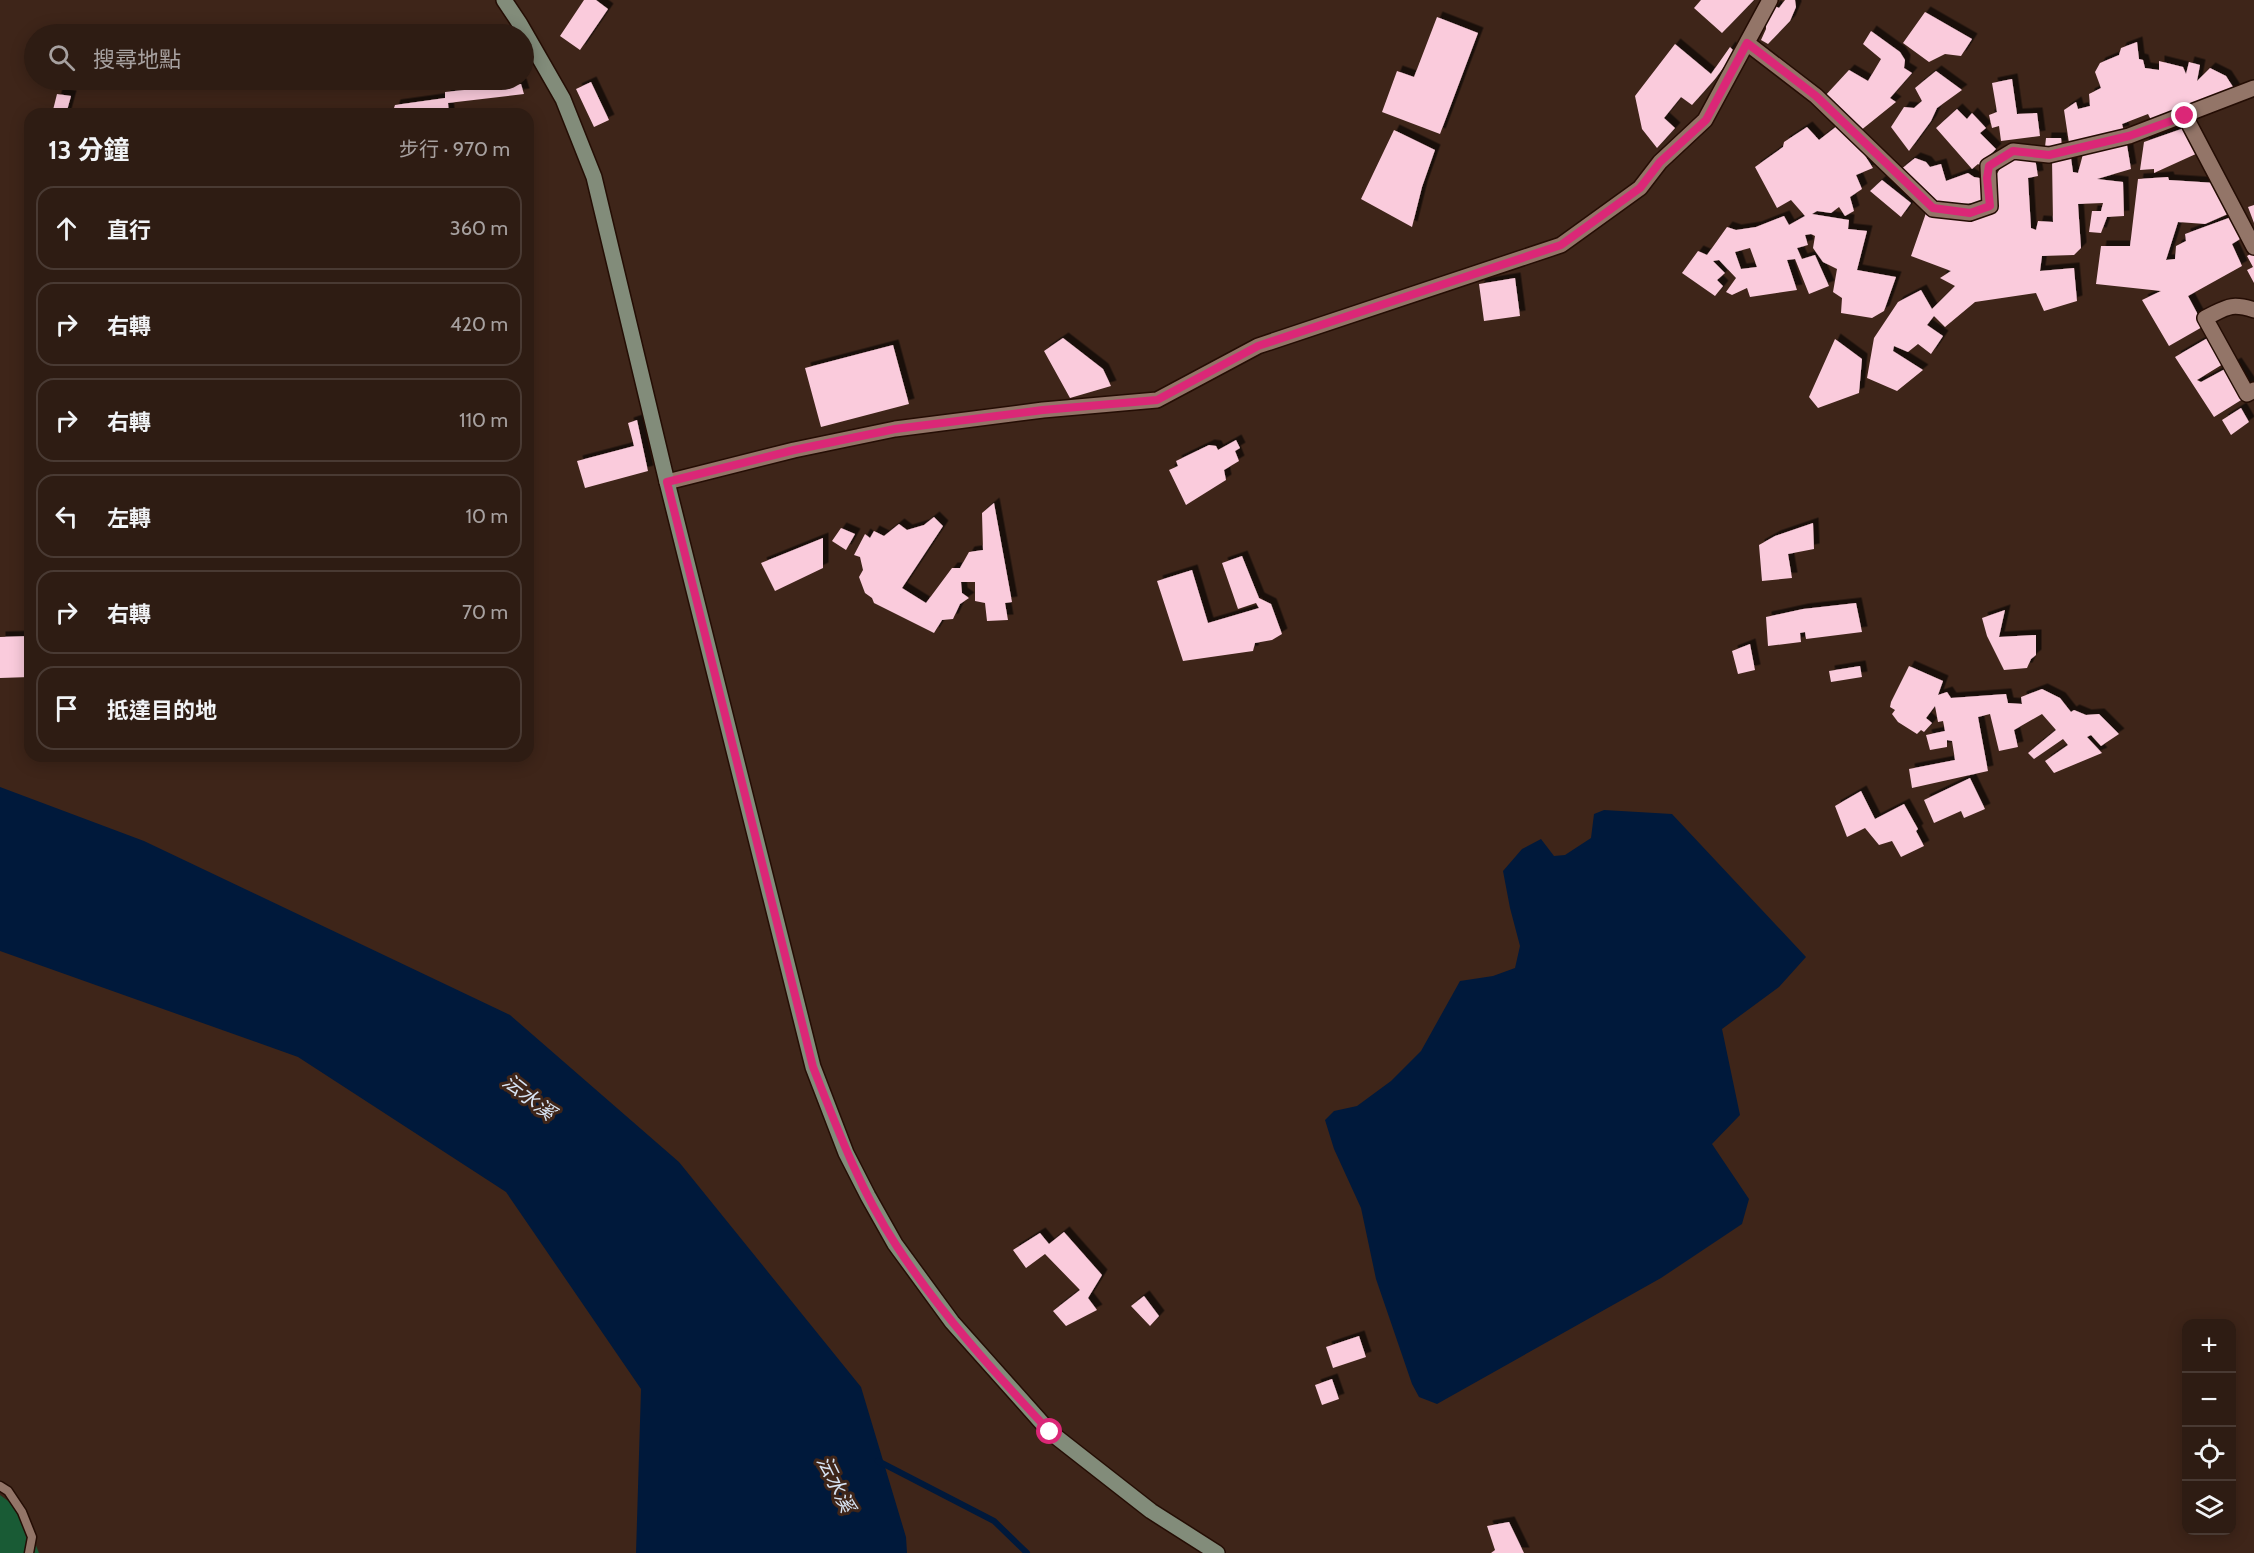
<!DOCTYPE html>
<html lang="zh-TW">
<head>
<meta charset="utf-8">
<style>
	body { margin:0; font-family:Cabin,"Noto Sans TC",sans-serif; background:#36251c; color:#f1f3f6 }
	.controls { position:absolute; right:18px; bottom:18px; display:grid; overflow:hidden; border-radius:12px; box-shadow:0 3px 15px #0003 }
	.controls button { width:54px; height:54px; display:grid; place-items:center; padding:0; border:0; border-bottom:2px solid #493a33; background:#2e1c13; color:#f1f3f6; font:30px sans-serif }
	.stop { position:absolute; width:18px; height:18px; margin:-14px; border:4px solid #db2777; border-radius:50%; background:#fff }
	.stop.end { background:#db2777; border-color:#fff; box-shadow:0 2px 6px #0008 }
	.list { margin:0; padding:0; list-style:none }
	h2 { display:flex; justify-content:space-between; align-items:center; height:78px; margin:0; padding:0 24px; font-size:26px }
	h2 small { font-size:20px; font-weight:400; color:#a7a1a0 }
	.list li { display:grid; grid-template-columns:39px 1fr auto; gap:18px; align-items:center; box-sizing:border-box; height:84px; margin:0 12px 12px; padding:0 12px; border:2px solid #493a33; border-radius:18px }
	.list b { display:block; font-size:22px; white-space:nowrap }
	.list em { font-size:20px; font-style:normal; color:#a7a1a0 }
	.icon { flex:none; width:33px; height:33px; fill:none; stroke:currentColor; stroke-width:2; stroke-linecap:round; stroke-linejoin:round }
	.map { position:relative; flex:none; width:2254px; height:1553px; overflow:hidden }
	.search { position:absolute; background:#2e1c13; box-shadow:0 3px 15px #0003; left:24px; top:24px; width:510px; height:66px; display:flex; align-items:center; gap:15px; box-sizing:border-box; padding:0 21px; border-radius:33px; color:#a7a1a0; font-size:22px }
	.panel { position:absolute; background:#2e1c13; box-shadow:0 3px 15px #0003; left:24px; top:108px; width:510px; height:654px; border-radius:18px }
	.map>svg:first-child { display:block }
	.green { fill:#195b35 }
	.water { fill:#00193b }
	.lines { fill:none; stroke-linecap:round; stroke-linejoin:round }
	.stream { stroke:#00193b; stroke-width:6 }
	.building { fill:#facbdc; fill-rule:evenodd; filter:url(#shadow) }
	.lane-casing { stroke:#240d04; stroke-width:11 }
	.street-casing { stroke:#240d04; stroke-width:18 }
	.secondary-casing { stroke:#240d04; stroke-width:18 }
	.lane { stroke:#937568; stroke-width:8 }
	.street { stroke:#937568; stroke-width:15 }
	.secondary { stroke:#828c7a; stroke-width:15 }
	.route { stroke:#db2777; stroke-width:8 }
	.labels { text-anchor:middle; stroke-width:6; stroke-linejoin:round; paint-order:stroke }
	.water-label { font-size:20px; font-style:italic; fill:#d8e4f4; stroke:#3e2519 }
</style>
</head>
<body>
<div class="map">
<svg width="2254" height="1553" viewBox="0 0 2254 1553">
	<defs>
		<filter id="shadow"><feDropShadow dx="5.5" dy="-5.5" stdDeviation="0" flood-color="#0009"/></filter>
	</defs>
	<rect width="100%" height="100%" fill="#3e2519"/>
	<path class="green" d="M 0,1495 L 22,1511 L 39,1553 L 0,1553 Z"/>
	<path class="water" d="M 0,787 L 144,841 L 510,1015 L 679,1162 L 861,1387 L 906,1537 L 907,1553 L 636,1553 L 641,1389 L 506,1192 L 298,1057 L 0,951 Z
		M 1604,810 L 1672,814 L 1806,957 L 1779,987 L 1722,1029 L 1740,1115 L 1712,1144 L 1749,1199 L 1742,1224 L 1661,1278 L 1437,1404 L 1419,1397 L 1412,1384 L 1376,1279 L 1361,1208 L 1334,1149 L 1325,1120 L 1334,1111 L 1357,1106 L 1391,1081 L 1421,1051 L 1460,981 L 1493,976 L 1515,968 L 1520,946 L 1510,908 L 1503,871 L 1522,849 L 1541,839 L 1554,856 L 1565,855 L 1591,838 L 1594,814 Z"/>
	<g class="lines">
		<path class="stream" d="M 878,1461 L 994,1521 L 1027,1553"/>
	</g>
	<path class="building" d="M 584,0 L 596,0 L 608,9 L 580,50 L 560,36 Z
		M 1701,0 L 1754,0 L 1722,33 L 1694,8 Z
		M 1785,0 L 1795,0 L 1796,7 L 1790,21 L 1768,44 L 1761,40 L 1766,29 L 1766,20 L 1775,6 L 1779,8 Z
		M 1925,12 L 1972,39 L 1961,56 L 1945,54 L 1929,62 L 1903,43 Z
		M 1437,17 L 1478,33 L 1440,134 L 1382,112 L 1397,71 L 1414,77 Z
		M 1871,31 L 1900,52 L 1905,60 L 1904,68 L 1912,73 L 1890,98 L 1896,102 L 1860,131 L 1824,97 L 1849,70 L 1868,81 L 1881,59 L 1863,44 Z
		M 2137,42 L 2139,59 L 2143,60 L 2145,68 L 2159,70 L 2159,61 L 2183,67 L 2186,74 L 2189,62 L 2200,65 L 2197,81 L 2210,68 L 2226,76 L 2235,90 L 2153,124 L 2148,114 L 2122,124 L 2124,131 L 2069,143 L 2064,110 L 2076,102 L 2078,109 L 2090,106 L 2089,94 L 2101,88 L 2095,72 L 2100,63 L 2119,55 L 2121,48 Z
		M 1675,44 L 1711,74 L 1730,47 L 1735,52 L 1715,79 L 1692,105 L 1681,97 L 1664,118 L 1675,128 L 1657,148 L 1642,129 L 1635,96 Z
		M 1936,71 L 1962,90 L 1937,108 L 1931,121 L 1909,151 L 1891,127 L 1904,107 L 1914,108 L 1922,101 L 1915,88 Z
		M 2012,79 L 2017,114 L 2037,113 L 2040,136 L 2001,141 L 1999,126 L 1992,128 L 1989,115 L 1997,112 L 1992,83 Z
		M 591,82 L 609,120 L 594,127 L 576,89 Z
		M 521,84 L 524,94 L 448,103 L 449,114 L 392,114 L 395,105 L 445,98 L 445,92 Z
		M 57,94 L 71,96 L 66,114 L 52,114 Z
		M 1957,109 L 1967,119 L 1972,113 L 1986,128 L 1980,133 L 1996,149 L 1990,155 L 1994,157 L 1983,167 L 1978,164 L 1972,169 L 1936,128 Z
		M 1837,126 L 1855,140 L 1873,168 L 1856,175 L 1862,189 L 1850,197 L 1854,211 L 1845,216 L 1839,207 L 1831,213 L 1817,211 L 1812,214 L 1849,220 L 1848,229 L 1867,231 L 1857,270 L 1896,277 L 1884,311 L 1872,318 L 1841,313 L 1842,298 L 1833,292 L 1837,269 L 1823,262 L 1813,248 L 1815,236 L 1811,234 L 1805,235 L 1808,245 L 1797,248 L 1802,259 L 1815,255 L 1829,286 L 1809,294 L 1795,259 L 1787,260 L 1797,290 L 1750,297 L 1747,288 L 1732,295 L 1726,292 L 1736,278 L 1719,260 L 1713,261 L 1725,273 L 1717,280 L 1723,286 L 1715,296 L 1682,273 L 1698,251 L 1707,255 L 1727,227 L 1736,230 L 1756,227 L 1784,216 L 1789,225 L 1805,216 L 1791,200 L 1777,208 L 1755,167 L 1783,147 L 1784,142 L 1807,127 L 1819,140 ZM 1750,248 L 1757,267 L 1741,269 L 1735,252 Z
		M 2187,127 L 2198,153 L 2154,173 L 2154,169 L 2140,170 L 2144,142 Z
		M 1394,130 L 1435,150 L 1422,187 L 1412,227 L 1361,199 Z
		M 2046,138 L 2061,138 L 2062,146 L 2045,147 Z
		M 2127,145 L 2131,169 L 2097,179 L 2123,182 L 2124,216 L 2107,217 L 2101,233 L 2089,232 L 2092,211 L 2101,211 L 2103,203 L 2078,204 L 2081,248 L 2074,255 L 2042,256 L 2040,271 L 2074,268 L 2077,301 L 2044,311 L 2036,293 L 1975,302 L 1945,327 L 1934,316 L 1927,325 L 1943,336 L 1931,354 L 1918,344 L 1908,352 L 1894,346 L 1893,351 L 1923,370 L 1897,391 L 1867,378 L 1874,338 L 1898,302 L 1921,290 L 1932,309 L 1955,286 L 1940,278 L 1951,271 L 1911,256 L 1926,213 L 1996,207 L 1994,179 L 2002,165 L 2017,159 L 2035,158 L 2038,176 L 2028,178 L 2031,228 L 2036,230 L 2038,221 L 2053,222 L 2052,159 L 2071,158 L 2073,172 L 2078,173 L 2083,154 Z
		M 1915,158 L 1926,162 L 1930,167 L 1941,164 L 1946,181 L 1968,173 L 1974,177 L 1985,179 L 1985,203 L 1937,205 L 1931,196 L 1924,196 L 1900,170 Z
		M 2168,177 L 2169,180 L 2216,183 L 2228,214 L 2205,224 L 2178,222 L 2166,260 L 2175,259 L 2176,246 L 2186,241 L 2185,234 L 2234,216 L 2245,236 L 2232,244 L 2242,266 L 2188,296 L 2204,326 L 2169,346 L 2142,300 L 2161,291 L 2096,284 L 2101,246 L 2130,246 L 2138,179 Z
		M 1882,180 L 1911,203 L 1901,217 L 1870,191 Z
		M 2254,205 L 2254,223 L 2248,207 Z
		M 2254,252 L 2254,283 L 2247,270 L 2253,267 L 2247,256 Z
		M 1515,278 L 1520,316 L 1484,321 L 1479,284 Z
		M 2211,336 L 2228,361 L 2197,380 L 2201,382 L 2236,363 L 2254,390 L 2254,392 L 2214,417 L 2175,357 Z
		M 1063,338 L 1103,369 L 1111,386 L 1070,398 L 1044,351 Z
		M 1835,339 L 1862,359 L 1859,393 L 1818,408 L 1809,397 Z
		M 893,345 L 909,404 L 821,427 L 805,368 Z
		M 2241,408 L 2249,422 L 2231,435 L 2222,420 Z
		M 637,420 L 648,471 L 585,488 L 577,461 L 634,446 L 628,423 Z
		M 1236,440 L 1240,448 L 1235,451 L 1239,461 L 1224,470 L 1226,480 L 1186,505 L 1169,470 L 1178,466 L 1176,461 L 1209,445 L 1216,446 L 1218,450 Z
		M 994,503 L 1012,602 L 1005,603 L 1008,620 L 987,621 L 985,603 L 975,601 L 975,582 L 961,582 L 962,593 L 969,598 L 960,604 L 953,619 L 942,620 L 934,633 L 874,603 L 872,598 L 865,593 L 859,577 L 863,570 L 860,557 L 854,555 L 865,534 L 870,538 L 874,531 L 884,536 L 899,524 L 907,530 L 924,525 L 934,517 L 943,526 L 902,588 L 926,603 L 952,568 L 960,568 L 969,552 L 983,550 L 982,513 Z
		M 1813,523 L 1814,549 L 1788,554 L 1792,578 L 1762,581 L 1759,545 L 1775,536 Z
		M 841,528 L 855,534 L 846,550 L 832,541 Z
		M 823,538 L 823,568 L 775,591 L 761,563 Z
		M 1242,556 L 1259,598 L 1271,604 L 1282,634 L 1272,640 L 1255,643 L 1253,651 L 1183,661 L 1157,581 L 1192,570 L 1208,623 L 1259,608 L 1256,603 L 1238,609 L 1222,563 Z
		M 1856,603 L 1862,632 L 1806,639 L 1805,632 L 1800,633 L 1801,642 L 1768,646 L 1766,617 L 1803,609 Z
		M 2005,610 L 1999,637 L 2036,635 L 2036,655 L 2031,659 L 2027,668 L 2004,670 L 1987,636 L 1982,618 Z
		M 30,636 L 30,677 L 0,678 L 0,637 Z
		M 1750,644 L 1755,670 L 1738,674 L 1732,651 Z
		M 1860,666 L 1862,677 L 1831,682 L 1829,671 Z
		M 1909,666 L 1943,681 L 1938,695 L 1947,692 L 1951,698 L 2006,694 L 2008,703 L 2022,704 L 2021,697 L 2042,689 L 2060,698 L 2071,712 L 2074,710 L 2086,715 L 2099,714 L 2119,734 L 2101,746 L 2091,735 L 2087,737 L 2102,753 L 2054,773 L 2045,761 L 2068,745 L 2063,739 L 2034,759 L 2028,753 L 2056,730 L 2042,714 L 2014,730 L 2018,747 L 1999,751 L 1990,714 L 1978,717 L 1988,771 L 1912,788 L 1909,769 L 1955,760 L 1952,741 L 1947,740 L 1947,747 L 1930,750 L 1926,735 L 1945,731 L 1943,721 L 1938,722 L 1935,706 L 1926,718 L 1932,723 L 1924,732 L 1921,730 L 1917,734 L 1898,722 L 1892,714 L 1895,710 L 1890,707 L 1891,702 Z
		M 1970,778 L 1985,809 L 1964,818 L 1961,811 L 1934,823 L 1924,800 Z
		M 1861,791 L 1875,819 L 1904,804 L 1918,829 L 1916,831 L 1924,846 L 1901,857 L 1892,841 L 1879,845 L 1865,828 L 1847,837 L 1835,806 Z
		M 1064,1232 L 1102,1275 L 1088,1298 L 1097,1310 L 1066,1326 L 1053,1311 L 1080,1290 L 1045,1254 L 1026,1268 L 1013,1250 L 1040,1233 L 1049,1244 Z
		M 1144,1296 L 1159,1316 L 1150,1326 L 1131,1306 Z
		M 1359,1336 L 1366,1357 L 1333,1368 L 1326,1347 Z
		M 1332,1379 L 1339,1399 L 1322,1405 L 1315,1385 Z
		M 1509,1522 L 1524,1553 L 1491,1553 L 1495,1550 L 1487,1526 Z"/>
	<g class="lines">
		<defs>
			<path id="lane" d="M 0,1486 L 8,1491 L 22,1512 L 32,1537 L 29,1553"/>
			<path id="street" d="M 1747,43 L 1816,96 L 1933,209 L 1970,213 L 1990,206 L 1988,166 L 2013,151 L 2049,155 L 2129,136 L 2254,88
				M 2185,116 L 2254,247
				M 2254,310 C 2230,302 2226,308 2205,318 L 2247,394 L 2254,390
				M 667,482 L 794,450 L 895,429 L 1043,410 L 1157,400 L 1258,346 L 1561,245 L 1640,188 L 1660,162 L 1705,120 L 1770,0"/>
			<path id="secondary" d="M 504,0 L 520,24 L 563,99 L 594,177 L 667,482 L 813,1067 L 846,1153 L 868,1196 L 895,1244 L 952,1322 L 1050,1432 L 1151,1511 L 1217,1553"/>
		</defs>
		<use href="#lane" class="lane-casing"/>
		<use href="#street" class="street-casing"/>
		<use href="#secondary" class="secondary-casing"/>
		<use href="#lane" class="lane"/>
		<use href="#street" class="street"/>
		<use href="#secondary" class="secondary"/>
	</g>
	<g class="lines">
		<path class="route" d="M 1050,1432 C 995,1373 940,1313 896,1245 C 860,1190 837,1128 813,1067 L 667,482 L 794,450 L 895,429 L 1043,410 L 1157,400 L 1258,346 L 1561,245 L 1640,188 L 1660,162 L 1706,120 L 1747,43 L 1816,96 L 1933,208 L 1970,213 L 1990,206 L 1987,178 L 1989,166 L 2013,151 L 2049,155 L 2129,136 L 2185,116"/>
	</g>
	<g class="labels">
		<g class="water-label">
			<text transform="translate(529 1097) rotate(38)" y="7">沄水溪</text>
			<text transform="translate(836 1484) rotate(64)" y="7">沄水溪</text>
		</g>
	</g>
</svg>
<div class="controls">
<button>+</button>
<button>−</button>
<button><svg class="icon" aria-label="locate" viewBox="0 0 24 24"><circle cx="12" cy="12" r="6"/><path d="M12 2v4M12 18v4M2 12h4M18 12h4"/></svg></button>
<button><svg class="icon" aria-label="layers" viewBox="0 0 24 24"><path d="M12 4l9 5-9 5-9-5zM3 14l9 5 9-5"/></svg></button>
</div>
<div class="stop" style="left:1050px;top:1432px"></div>
<div class="stop end" style="left:2185px;top:116px"></div>
<div class="search"><svg class="icon" aria-label="search" viewBox="0 0 24 24"><circle cx="10" cy="10" r="6"/><path d="M15 15l6 6"/></svg>搜尋地點</div>
<section class="panel">
<h2>13 分鐘<small>步行 · 970 m</small></h2>
<ul class="list">
<li><svg class="icon" aria-label="ahead" viewBox="0 0 24 24"><path d="M12 20V5M6 11l6-6 6 6"/></svg><div><b>直行</b></div><em>360 m</em></li>
<li><svg class="icon" aria-label="right" viewBox="0 0 24 24"><path d="M7 20v-9h11M14 6l5 5-5 5"/></svg><div><b>右轉</b></div><em>420 m</em></li>
<li><svg class="icon" aria-label="right" viewBox="0 0 24 24"><path d="M7 20v-9h11M14 6l5 5-5 5"/></svg><div><b>右轉</b></div><em>110 m</em></li>
<li><svg class="icon" aria-label="left" viewBox="0 0 24 24"><path d="M17 20v-9H6M10 6l-5 5 5 5"/></svg><div><b>左轉</b></div><em>10 m</em></li>
<li><svg class="icon" aria-label="right" viewBox="0 0 24 24"><path d="M7 20v-9h11M14 6l5 5-5 5"/></svg><div><b>右轉</b></div><em>70 m</em></li>
<li><svg class="icon" aria-label="arrive" viewBox="0 0 24 24"><path d="M6 21V4h12l-3 4 3 4H6"/></svg><div><b>抵達目的地</b></div></li>
</ul>
</section>
</div>
</body>
</html>
